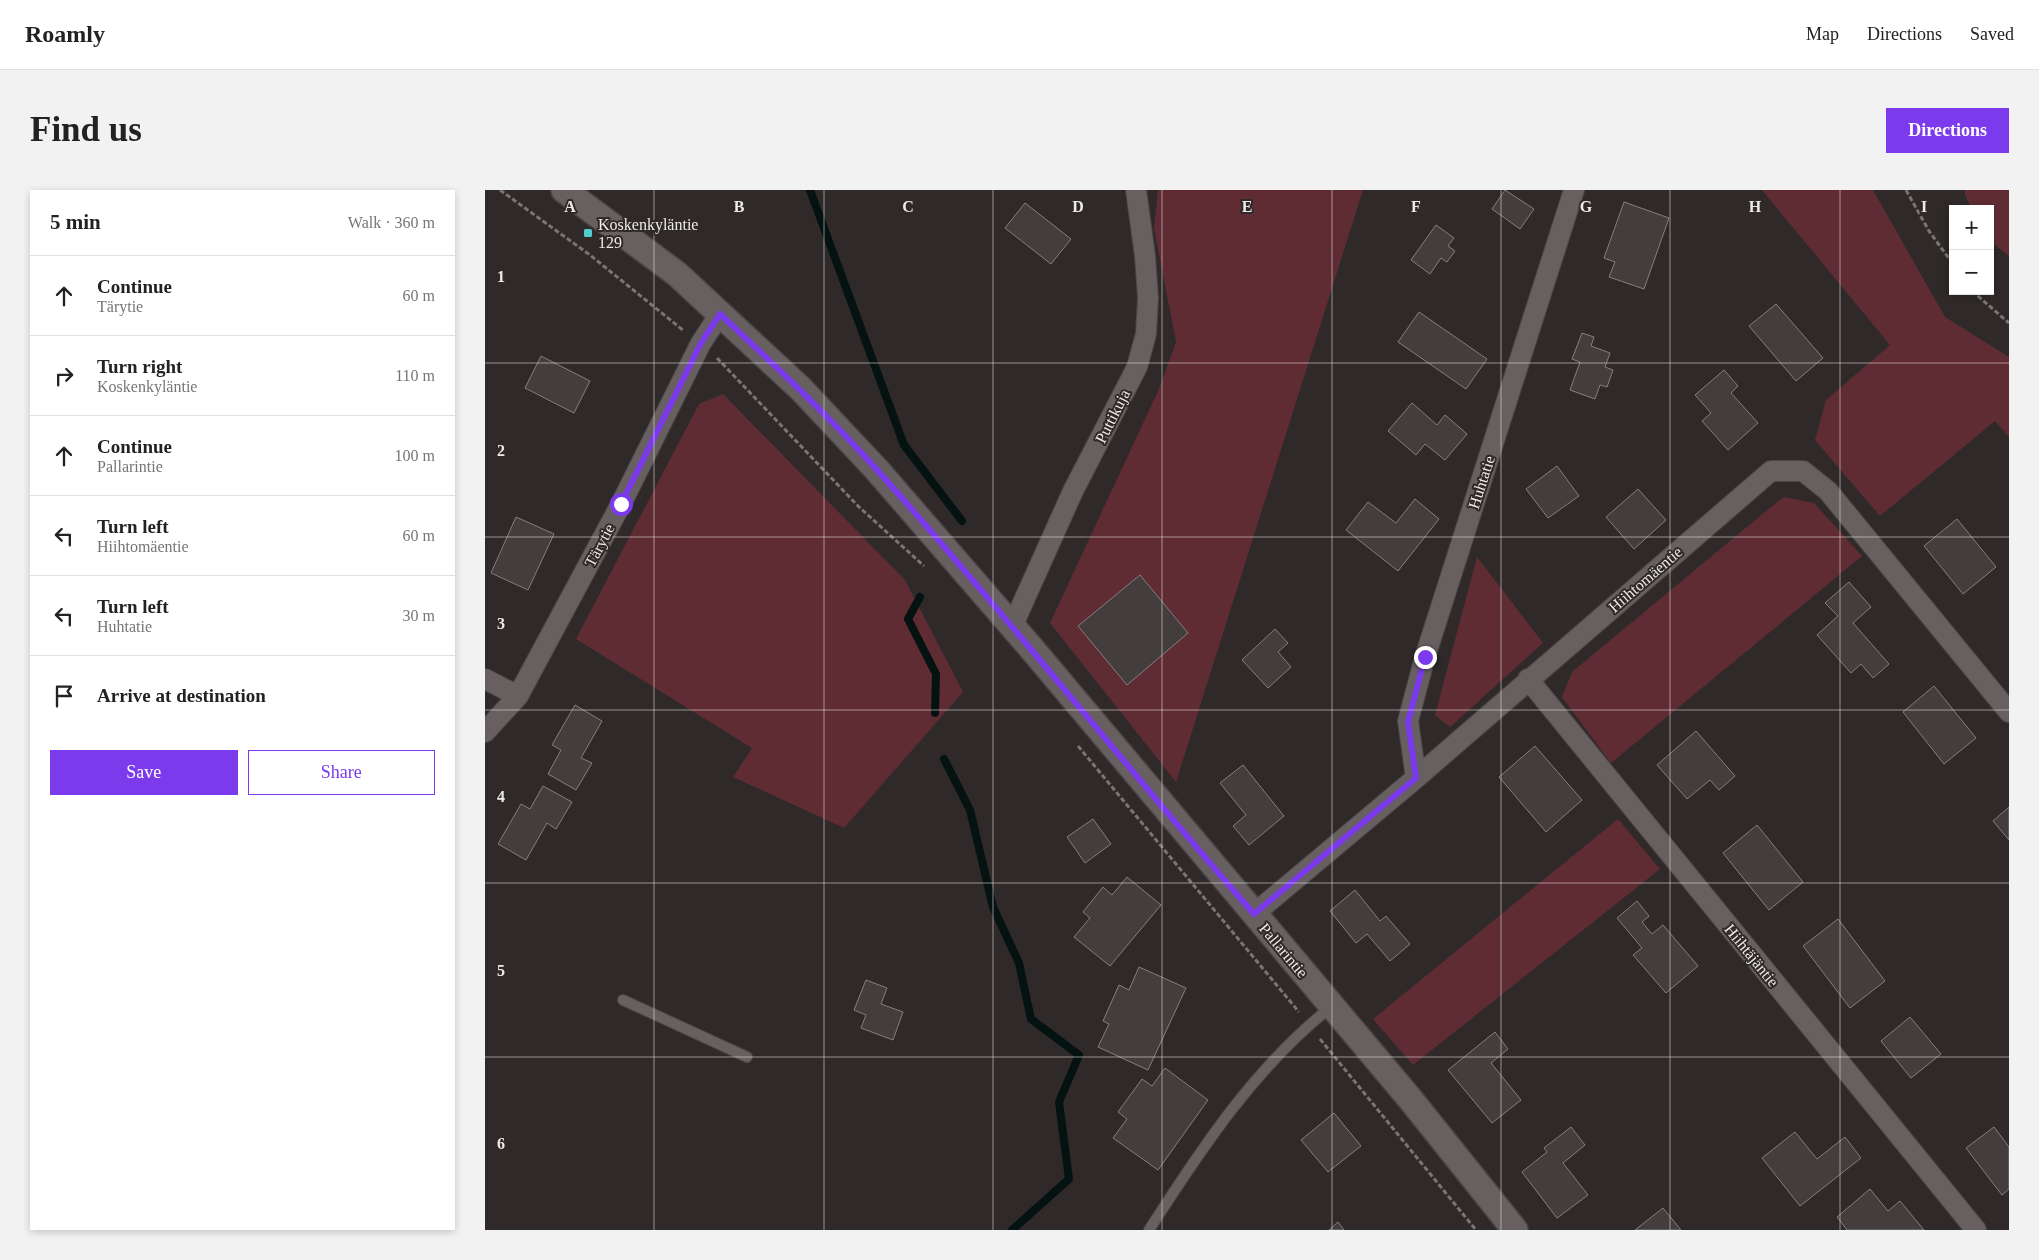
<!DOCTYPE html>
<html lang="en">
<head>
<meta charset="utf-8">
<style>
	body { margin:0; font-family:"Times New Roman",serif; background:#f2f2f2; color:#222 }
	.controls { position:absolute; right:15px; top:15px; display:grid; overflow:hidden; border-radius:0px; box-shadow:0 2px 8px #0003 }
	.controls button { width:45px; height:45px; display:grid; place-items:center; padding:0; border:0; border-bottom:1px solid #e0e0e0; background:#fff; color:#222; font:25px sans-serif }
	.stop { position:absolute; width:15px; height:15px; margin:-11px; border:4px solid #7c3aed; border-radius:50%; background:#fff }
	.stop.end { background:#7c3aed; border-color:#fff; box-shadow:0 1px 5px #0008 }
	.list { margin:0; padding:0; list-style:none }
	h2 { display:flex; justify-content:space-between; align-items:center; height:65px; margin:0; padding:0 20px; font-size:21px }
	h2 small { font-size:16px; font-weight:400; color:#767676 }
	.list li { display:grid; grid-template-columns:32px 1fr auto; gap:15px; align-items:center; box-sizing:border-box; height:80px; padding:0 20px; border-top:1px solid #e0e0e0 }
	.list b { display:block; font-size:19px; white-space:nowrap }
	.list p { margin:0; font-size:16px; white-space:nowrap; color:#767676 }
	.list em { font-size:16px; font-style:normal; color:#767676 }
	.actions { display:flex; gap:10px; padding:15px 20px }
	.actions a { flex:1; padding:11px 0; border:1px solid #7c3aed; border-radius:0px; text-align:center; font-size:18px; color:#7c3aed }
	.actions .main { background:#7c3aed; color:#fff }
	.icon { flex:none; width:28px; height:28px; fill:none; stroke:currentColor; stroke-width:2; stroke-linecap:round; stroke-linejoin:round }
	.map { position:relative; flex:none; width:1524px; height:1040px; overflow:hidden; border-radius:0px }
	header { display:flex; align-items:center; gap:30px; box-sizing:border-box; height:70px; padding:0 25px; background:#fff; border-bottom:1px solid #e0e0e0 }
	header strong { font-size:24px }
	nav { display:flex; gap:28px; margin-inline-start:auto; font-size:18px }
	.intro { display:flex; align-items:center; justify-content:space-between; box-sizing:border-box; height:120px; padding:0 30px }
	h1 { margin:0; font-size:35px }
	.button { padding:12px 22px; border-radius:0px; background:#7c3aed; color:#fff; font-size:18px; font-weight:700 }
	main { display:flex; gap:30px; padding:0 30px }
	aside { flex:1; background:#fff; border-radius:0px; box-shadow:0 2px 8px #0003 }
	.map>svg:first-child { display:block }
	.green { fill:#602c34 }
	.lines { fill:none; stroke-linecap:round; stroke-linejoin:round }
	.stream { stroke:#041212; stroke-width:8 }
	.building { fill:#433d3d; stroke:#867e7f }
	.service-casing { stroke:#4b4546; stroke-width:12 }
	.minor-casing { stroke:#4b4546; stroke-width:22 }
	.tertiary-casing { stroke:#4b4546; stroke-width:28 }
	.path { stroke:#7a7575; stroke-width:3; stroke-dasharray:5 2.5; stroke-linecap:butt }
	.service { stroke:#675f60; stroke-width:10 }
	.minor { stroke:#675f60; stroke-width:20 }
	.tertiary { stroke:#675f60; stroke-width:25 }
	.route { stroke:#7c3aed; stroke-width:6 }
	.grid { fill:none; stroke:#eeeaea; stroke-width:1; stroke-opacity:0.55 }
	.poi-dot { fill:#52cdce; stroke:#2f2929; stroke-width:2 }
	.labels { text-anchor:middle; stroke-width:4; stroke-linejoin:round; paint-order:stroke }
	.poi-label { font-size:16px; fill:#eeeaea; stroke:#2f2929; text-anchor:start }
	.street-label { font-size:16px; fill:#eeeaea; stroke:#2f2929 }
	.grid-label { font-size:16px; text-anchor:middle; font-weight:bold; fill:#eeeaea; stroke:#2f2929; stroke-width:4; stroke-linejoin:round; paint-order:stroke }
</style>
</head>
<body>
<header>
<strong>Roamly</strong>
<nav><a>Map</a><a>Directions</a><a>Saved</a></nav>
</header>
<div class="intro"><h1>Find us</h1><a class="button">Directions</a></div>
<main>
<aside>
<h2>5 min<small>Walk · 360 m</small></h2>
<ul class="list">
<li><svg class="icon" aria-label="ahead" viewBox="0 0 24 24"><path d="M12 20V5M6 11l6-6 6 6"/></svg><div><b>Continue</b><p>Tärytie</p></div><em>60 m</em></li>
<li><svg class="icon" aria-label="right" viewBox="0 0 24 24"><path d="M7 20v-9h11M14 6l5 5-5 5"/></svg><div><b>Turn right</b><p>Koskenkyläntie</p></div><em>110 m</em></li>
<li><svg class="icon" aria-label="ahead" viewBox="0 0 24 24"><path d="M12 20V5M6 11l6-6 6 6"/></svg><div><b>Continue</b><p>Pallarintie</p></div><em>100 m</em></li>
<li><svg class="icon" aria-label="left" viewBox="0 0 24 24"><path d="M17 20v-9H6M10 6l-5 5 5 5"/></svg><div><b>Turn left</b><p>Hiihtomäentie</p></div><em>60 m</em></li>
<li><svg class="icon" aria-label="left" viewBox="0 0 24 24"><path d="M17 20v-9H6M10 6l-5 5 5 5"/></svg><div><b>Turn left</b><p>Huhtatie</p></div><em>30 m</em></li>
<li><svg class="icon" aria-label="arrive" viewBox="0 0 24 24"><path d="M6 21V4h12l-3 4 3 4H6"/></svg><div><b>Arrive at destination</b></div></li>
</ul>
<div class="actions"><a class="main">Save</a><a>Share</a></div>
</aside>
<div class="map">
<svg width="1524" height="1040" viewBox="0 0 1524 1040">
	<rect width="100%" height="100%" fill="#2f2929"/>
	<path class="green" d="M 673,0 L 878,0 L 691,592 L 565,433 L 674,199 L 691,152 L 669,38 Z
		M 1277,0 L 1388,0 L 1460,127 L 1524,167 L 1524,247 L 1510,231 L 1395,326 L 1330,250 L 1341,210 L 1405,155 Z
		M 1480,0 L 1524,0 L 1524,66 L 1505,51 L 1505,19 L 1487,19 L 1480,5 Z
		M 238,204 L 420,390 L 478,502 L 359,638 L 248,587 L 267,558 L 91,449 L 214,214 Z
		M 1298,307 L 1329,313 L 1377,366 L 1126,573 L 1077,507 L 1087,482 Z
		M 992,367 L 1058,453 L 965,537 L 950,525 Z
		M 1133,629 L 1175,679 L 928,875 L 888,829 Z"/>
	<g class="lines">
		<path class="stream" d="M 325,0 L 419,255 L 477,331
			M 435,407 L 423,429 L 451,484 L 450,523
			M 459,569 L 485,620 L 508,717 L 534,773 L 546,829 L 594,865 L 574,912 L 584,989 L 527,1040"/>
	</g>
	<path class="building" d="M 1020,0 L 1049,19 L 1035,39 L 1007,19 Z
		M 1139,12 L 1184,28 L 1159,99 L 1124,87 L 1130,72 L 1119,68 Z
		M 540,13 L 586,49 L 566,74 L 520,38 Z
		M 951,35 L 969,48 L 963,56 L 970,61 L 962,72 L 956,68 L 945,84 L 926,70 Z
		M 1291,114 L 1338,168 L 1311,191 L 1264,136 Z
		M 934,122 L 1002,169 L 981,199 L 913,152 Z
		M 1097,143 L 1109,147 L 1106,156 L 1125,163 L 1120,177 L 1128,180 L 1122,197 L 1115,195 L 1110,209 L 1085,200 L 1095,172 L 1087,169 Z
		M 56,166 L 105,191 L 89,223 L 40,198 Z
		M 1239,180 L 1253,196 L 1246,203 L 1273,233 L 1243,260 L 1217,231 L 1226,223 L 1210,205 Z
		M 927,213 L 952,235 L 960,225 L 982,244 L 960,270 L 940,254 L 931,265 L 903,241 Z
		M 1072,276 L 1094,306 L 1063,328 L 1041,299 Z
		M 1153,299 L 1181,330 L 1149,359 L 1121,327 Z
		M 930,309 L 954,329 L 913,381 L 861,340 L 883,312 L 911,333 Z
		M 31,327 L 69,344 L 43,400 L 6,383 Z
		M 1472,329 L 1511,377 L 1478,404 L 1439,356 Z
		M 655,385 L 703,443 L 642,495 L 593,436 Z
		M 1364,392 L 1386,417 L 1368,433 L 1404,474 L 1388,488 L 1376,474 L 1366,483 L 1332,445 L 1353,426 L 1340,413 Z
		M 790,439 L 803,453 L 793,462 L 806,477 L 783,498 L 757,470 Z
		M 1449,496 L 1491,548 L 1459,574 L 1418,522 Z
		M 90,515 L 117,531 L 96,568 L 107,573 L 91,600 L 63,584 L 76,560 L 67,555 Z
		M 1211,541 L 1250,586 L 1234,600 L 1225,590 L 1202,609 L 1172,575 Z
		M 1050,556 L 1097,610 L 1061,642 L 1014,587 Z
		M 758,575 L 799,626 L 764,655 L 748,636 L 761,625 L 735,593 Z
		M 58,596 L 87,612 L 71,639 L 62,633 L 41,670 L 13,654 L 36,614 L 45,619 Z
		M 1524,617 L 1524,650 L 1508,631 Z
		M 608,629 L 626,654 L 600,673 L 582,647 Z
		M 1272,635 L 1318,692 L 1284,720 L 1238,663 Z
		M 642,687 L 676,715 L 625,776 L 589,747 L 605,728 L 598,722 L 618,697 L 627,705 Z
		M 870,700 L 895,731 L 901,726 L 925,754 L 905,771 L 882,744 L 871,753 L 845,721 Z
		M 1152,711 L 1164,726 L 1157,732 L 1167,744 L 1178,735 L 1213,776 L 1181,803 L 1148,765 L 1157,758 L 1132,728 Z
		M 1353,729 L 1400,791 L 1365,818 L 1318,756 Z
		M 654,777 L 701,798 L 663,880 L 613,857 L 624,834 L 618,831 L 634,795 L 644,800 Z
		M 381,790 L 402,798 L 396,814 L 418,822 L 408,850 L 376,838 L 381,825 L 369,820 Z
		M 1425,827 L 1456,864 L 1426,888 L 1396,851 Z
		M 1010,842 L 1023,859 L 1006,873 L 1036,910 L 1007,933 L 963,880 Z
		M 680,878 L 723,910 L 673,980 L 628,948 L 642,929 L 633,922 L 657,889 L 667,896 Z
		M 849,923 L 876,956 L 843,982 L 816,950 Z
		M 1086,937 L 1100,955 L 1078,973 L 1103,1005 L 1072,1028 L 1037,982 L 1062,962 L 1059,958 Z
		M 1509,937 L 1524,957 L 1524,999 L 1517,1005 L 1481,958 Z
		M 1310,942 L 1332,969 L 1360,947 L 1376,968 L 1315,1016 L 1277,968 Z
		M 1385,999 L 1403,1021 L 1415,1011 L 1439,1040 L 1362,1040 L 1352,1027 Z
		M 1178,1018 L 1196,1040 L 1150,1040 Z
		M 853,1032 L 859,1040 L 844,1040 Z"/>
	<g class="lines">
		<defs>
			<path id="service" d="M 138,810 L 262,867
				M 664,1040 C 716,959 770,877 846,817"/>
			<path id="minor" d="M 527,437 L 588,301 L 652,177 L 661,144 L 663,108 L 660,66 L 651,0
				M 0,489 L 33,506
				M 1043,489 L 1491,1040
				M 0,542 L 33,506 L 136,314 L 216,153 L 235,124
				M 931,588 L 923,531 L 940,467 L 1089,0
				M 769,724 L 931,588 L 1286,281 L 1318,281 L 1343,301 L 1524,522"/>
			<path id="tertiary" d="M 79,0 L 192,84 L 316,199 L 392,280 L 547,459 L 926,910 L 1030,1040"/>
		</defs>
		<use href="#service" class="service-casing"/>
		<use href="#minor" class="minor-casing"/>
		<use href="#tertiary" class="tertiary-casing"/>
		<path class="path" d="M 15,0 L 105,65 L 199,141
			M 1421,0 L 1444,41 L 1468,74
			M 1487,101 L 1524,133
			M 232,168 L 373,316 L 439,376
			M 593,556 L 814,822
			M 835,849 L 991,1040"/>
		<use href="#service" class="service"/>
		<use href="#minor" class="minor"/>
		<use href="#tertiary" class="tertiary"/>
	</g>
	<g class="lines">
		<path class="route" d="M 136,314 L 216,153 L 235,124 C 289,175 343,225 393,281 C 522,425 641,578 769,724 L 931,588 L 923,532 L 940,467"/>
	</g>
	<path class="grid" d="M 169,0 L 169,1040M 339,0 L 339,1040M 508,0 L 508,1040M 677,0 L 677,1040M 847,0 L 847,1040M 1016,0 L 1016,1040M 1185,0 L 1185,1040M 1355,0 L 1355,1040M 0,173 L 1524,173M 0,347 L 1524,347M 0,520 L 1524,520M 0,693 L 1524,693M 0,867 L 1524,867"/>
	<rect class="poi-dot" x="98" y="38" width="10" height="10" rx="2.5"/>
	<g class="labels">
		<g class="poi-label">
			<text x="113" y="40">Koskenkyläntie<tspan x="113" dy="18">129</tspan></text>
		</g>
		<g class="street-label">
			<text transform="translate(627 226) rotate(-63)" y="6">Puttikuja</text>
			<text transform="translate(996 292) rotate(-72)" y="6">Huhtatie</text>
			<text transform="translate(114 355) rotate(-62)" y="6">Tärytie</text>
			<text transform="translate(1160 389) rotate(-41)" y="6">Hiihtomäentie</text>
			<text transform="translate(799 760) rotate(50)" y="6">Pallarintie</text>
			<text transform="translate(1267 765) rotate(51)" y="6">Hiihtäjäntie</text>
		</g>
	</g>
	<g class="grid-label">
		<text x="85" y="22">A</text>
		<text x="254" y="22">B</text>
		<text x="423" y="22">C</text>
		<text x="593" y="22">D</text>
		<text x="762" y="22">E</text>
		<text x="931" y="22">F</text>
		<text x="1101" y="22">G</text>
		<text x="1270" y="22">H</text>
		<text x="1439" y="22">I</text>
		<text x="16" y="92">1</text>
		<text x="16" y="266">2</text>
		<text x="16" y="439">3</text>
		<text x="16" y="612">4</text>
		<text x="16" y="786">5</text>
		<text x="16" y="959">6</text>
	</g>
</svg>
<div class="controls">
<button>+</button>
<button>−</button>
</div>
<div class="stop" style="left:136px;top:314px"></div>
<div class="stop end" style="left:940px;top:467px"></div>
</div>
</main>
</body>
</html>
